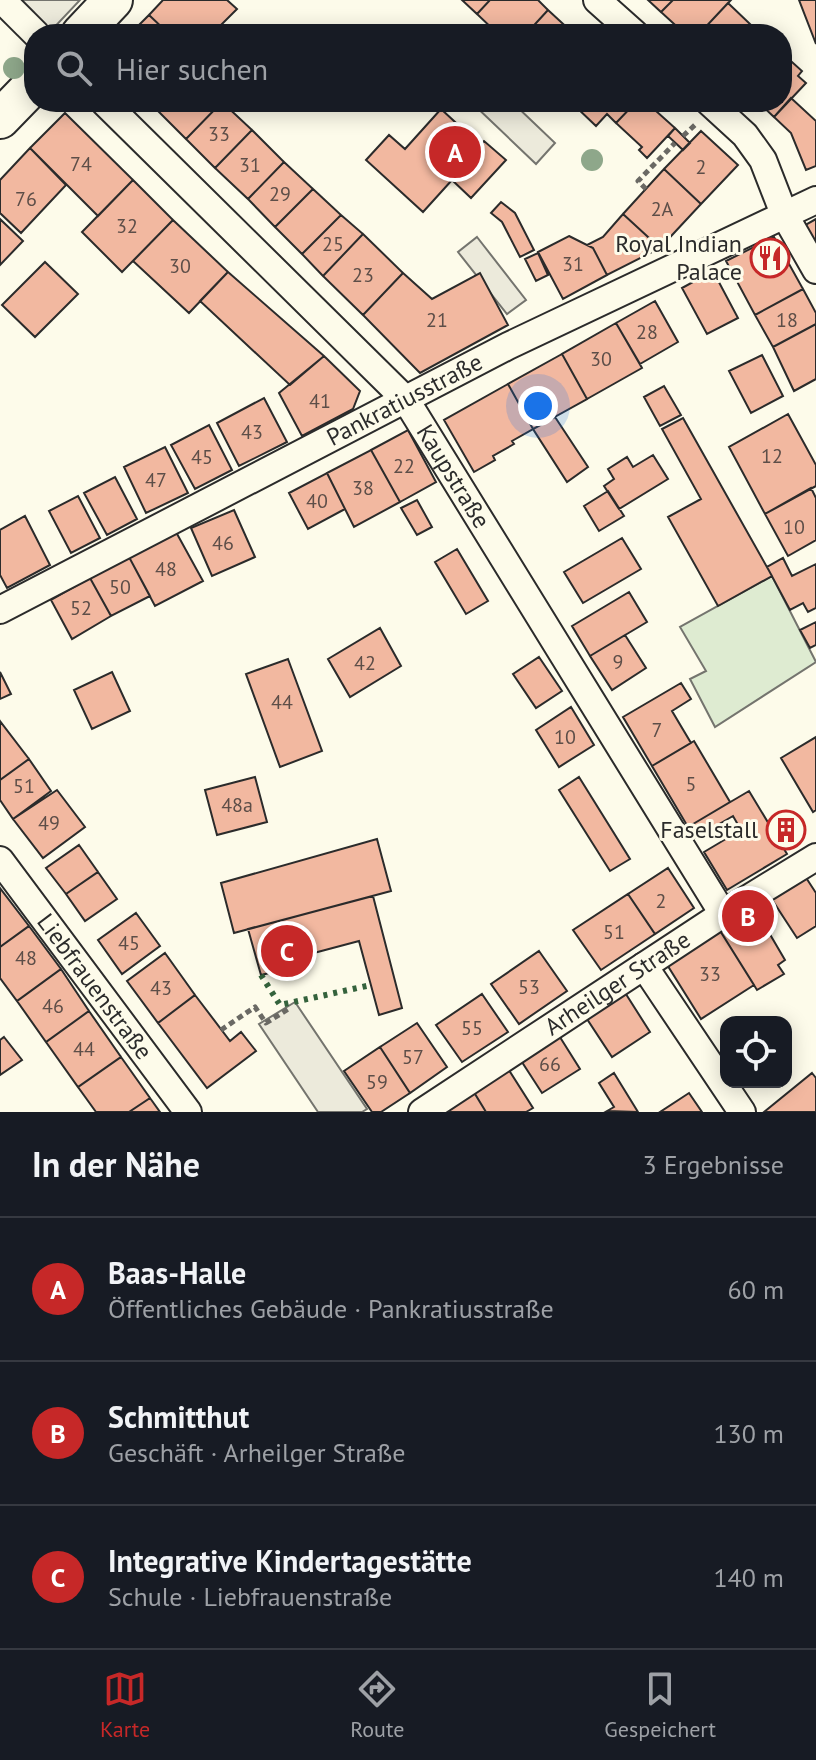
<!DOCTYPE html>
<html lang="de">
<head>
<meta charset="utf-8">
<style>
	body { margin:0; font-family:"PT Sans",sans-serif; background:#20242c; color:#f1f3f6 }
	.controls { position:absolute; right:24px; bottom:24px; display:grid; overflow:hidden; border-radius:16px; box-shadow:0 4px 20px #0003 }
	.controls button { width:72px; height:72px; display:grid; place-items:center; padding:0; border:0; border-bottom:2px solid #363941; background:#171b24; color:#f1f3f6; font:40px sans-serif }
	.you { position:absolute; left:538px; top:406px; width:28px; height:28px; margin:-20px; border:6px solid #fff; border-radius:50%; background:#1a73e8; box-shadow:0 0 0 12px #1a73e833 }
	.badge { display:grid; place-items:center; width:52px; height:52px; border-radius:50%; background:#c62828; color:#fff; font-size:26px; font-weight:700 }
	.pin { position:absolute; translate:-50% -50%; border:4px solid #fff; box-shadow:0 2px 8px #0006 }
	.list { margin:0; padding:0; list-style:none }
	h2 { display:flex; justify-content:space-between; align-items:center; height:104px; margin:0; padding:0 32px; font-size:34px }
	h2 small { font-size:26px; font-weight:400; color:#9ea1a6 }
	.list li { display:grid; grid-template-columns:52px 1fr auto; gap:24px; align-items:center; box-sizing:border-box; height:144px; padding:0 32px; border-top:2px solid #363941 }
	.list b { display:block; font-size:30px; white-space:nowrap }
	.list p { margin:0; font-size:26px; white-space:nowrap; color:#9ea1a6 }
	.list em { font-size:26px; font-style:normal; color:#9ea1a6 }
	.icon { flex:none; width:44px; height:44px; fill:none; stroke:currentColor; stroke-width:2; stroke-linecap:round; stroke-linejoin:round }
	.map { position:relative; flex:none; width:816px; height:1112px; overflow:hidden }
	.search { position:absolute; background:#171b24; box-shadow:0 4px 20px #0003; left:24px; right:24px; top:24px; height:88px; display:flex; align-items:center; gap:20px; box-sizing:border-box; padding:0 28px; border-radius:32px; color:#9ea1a6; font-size:30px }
	.sheet { height:536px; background:#171b24 }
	nav { display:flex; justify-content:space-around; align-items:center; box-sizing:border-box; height:112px; border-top:2px solid #363941; background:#171b24; font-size:22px; color:#9ea1a6 }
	nav a { display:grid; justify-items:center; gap:4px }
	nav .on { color:#c62828 }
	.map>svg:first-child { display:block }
	.green { fill:#deebd1; stroke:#74746e; stroke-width:2 }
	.parking { fill:#eceadb; stroke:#74746e; stroke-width:2 }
	.building { fill:#f2b8a0; stroke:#2b2b2b; stroke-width:2 }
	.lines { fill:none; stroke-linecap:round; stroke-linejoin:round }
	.street-casing { stroke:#2b2b2b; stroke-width:30 }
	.secondary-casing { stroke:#2b2b2b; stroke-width:42 }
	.path { stroke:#6a6964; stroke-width:5; stroke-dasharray:6 4; stroke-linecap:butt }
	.street { stroke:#fdfbea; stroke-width:26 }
	.secondary { stroke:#fdfbea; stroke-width:38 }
	.hedge { stroke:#34623c; stroke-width:6; stroke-dasharray:4 6; stroke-linecap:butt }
	.tree { fill:#8ea78a }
	.labels { text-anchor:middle; stroke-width:6; stroke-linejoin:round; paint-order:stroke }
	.number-label { font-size:20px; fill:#5d4e48 }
	.poi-label { font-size:24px; fill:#2b2b2b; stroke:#fdfbea; text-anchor:end }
	.street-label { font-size:24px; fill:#2b2b2b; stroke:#fdfbea }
</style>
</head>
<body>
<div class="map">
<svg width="816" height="1112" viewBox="0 0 816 1112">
	<rect width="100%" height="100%" fill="#fdfbea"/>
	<path class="green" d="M 772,576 L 816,662 L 715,727 L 690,679 L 706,671 L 680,627 Z"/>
	<path class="parking" d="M 2,0 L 80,0 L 48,34 Z
		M 471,102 L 512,102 L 555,143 L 536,164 Z
		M 477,237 L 526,300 L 507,314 L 458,252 Z
		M 295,1002 L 367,1109 L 362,1112 L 318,1112 L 259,1024 Z"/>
	<path class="building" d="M 163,0 L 227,0 L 237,9 L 212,34 L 169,34 L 149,15 Z
		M 462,0 L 490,0 L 477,14 Z
		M 490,0 L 538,0 L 548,10 L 526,34 L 498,34 L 477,14 Z
		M 648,0 L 673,0 L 661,12 Z
		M 673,0 L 731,0 L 699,34 L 685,34 L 661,12 Z
		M 799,0 L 816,0 L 816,44 Z
		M 728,3 L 750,24 L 740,34 L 699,34 Z
		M 548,10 L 574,34 L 526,34 Z
		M 149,15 L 169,34 L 130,34 Z
		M 782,53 L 802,71 L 798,76 L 806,83 L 774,117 L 758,102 L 782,102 Z
		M 791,98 L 816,121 L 816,166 L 806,170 L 791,133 L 774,117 Z
		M 157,102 L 222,102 L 186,139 L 153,106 Z
		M 222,102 L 252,130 L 215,168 L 186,139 Z
		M 579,102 L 636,102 L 616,123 L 607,114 L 596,126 L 575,106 Z
		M 636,102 L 646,102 L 675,128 L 647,158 L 639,150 L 642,147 L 616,123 Z
		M 441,109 L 480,145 L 484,141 L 506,160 L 471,198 L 452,180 L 423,212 L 366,160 L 389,135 L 405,149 Z
		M 65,113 L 133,180 L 98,216 L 30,148 Z
		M 675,128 L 690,143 L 683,150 L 668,136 Z
		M 252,130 L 284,162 L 248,199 L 215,168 Z
		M 701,131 L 738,165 L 701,204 L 664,169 Z
		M 30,148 L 66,185 L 21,233 L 0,213 L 0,180 Z
		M 284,162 L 313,189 L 275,227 L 248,199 Z
		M 664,169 L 701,204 L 660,248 L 623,214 Z
		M 133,180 L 173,220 L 122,272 L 82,232 Z
		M 313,189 L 341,215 L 302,254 L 275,227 Z
		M 501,202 L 515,213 L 534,250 L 520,257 L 502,222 L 491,213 Z
		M 623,214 L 660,248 L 607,275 L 593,248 L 587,245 L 603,237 Z
		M 341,215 L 363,234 L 323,276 L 302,254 Z
		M 0,219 L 23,241 L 0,265 Z
		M 816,219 L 816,252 L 802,227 Z
		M 173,220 L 228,272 L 189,313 L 133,261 Z
		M 363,234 L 403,273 L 363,315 L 323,276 Z
		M 569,236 L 593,248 L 607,275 L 563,299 L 538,252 Z
		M 774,237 L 803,289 L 755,315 L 726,261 Z
		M 538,253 L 548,275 L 536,281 L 525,259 Z
		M 45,262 L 78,294 L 35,337 L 2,305 Z
		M 713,271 L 738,318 L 707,334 L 682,288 Z
		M 228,272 L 324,356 L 290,385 L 200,301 Z
		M 403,273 L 432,299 L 480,273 L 508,325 L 420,373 L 363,315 Z
		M 803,289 L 816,313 L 816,324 L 773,347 L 755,315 Z
		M 655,301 L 678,342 L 640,364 L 616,323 Z
		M 616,323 L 642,368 L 587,399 L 562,354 Z
		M 816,324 L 816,379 L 794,391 L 773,347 Z
		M 562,354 L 587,399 L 533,429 L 508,384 Z
		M 762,355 L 783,396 L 751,413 L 729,371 Z
		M 324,356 L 360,391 L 353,409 L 302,436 L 279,393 Z
		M 508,384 L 533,429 L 512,441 L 514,444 L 493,456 L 495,460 L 474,472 L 444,420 Z
		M 664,386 L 681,415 L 660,426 L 644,397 Z
		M 264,398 L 287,442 L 239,466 L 217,423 Z
		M 788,414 L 816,465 L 816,486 L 765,514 L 729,447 Z
		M 555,417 L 588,467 L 567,482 L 533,429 Z
		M 683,418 L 772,576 L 718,606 L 668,517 L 701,499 L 662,429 Z
		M 209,425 L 232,470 L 195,489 L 171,445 Z
		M 408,430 L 436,482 L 400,502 L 371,450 Z
		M 165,447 L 188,493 L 146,513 L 124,467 Z
		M 371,450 L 400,502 L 354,527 L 327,473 Z
		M 653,455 L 668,479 L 619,509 L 604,486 L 614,479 L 608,469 L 627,457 L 633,467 Z
		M 327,473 L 345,509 L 308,529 L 289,493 Z
		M 115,477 L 137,519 L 107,535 L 84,493 Z
		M 811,488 L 816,498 L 816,540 L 788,556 L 765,514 Z
		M 608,491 L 624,516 L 599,531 L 584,506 Z
		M 78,496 L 100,538 L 71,553 L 49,511 Z
		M 417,500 L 432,527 L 417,535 L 401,508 Z
		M 234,510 L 255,557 L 212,576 L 191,528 Z
		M 25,516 L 50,565 L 7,588 L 0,575 L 0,530 Z
		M 176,532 L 203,581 L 155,606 L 129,557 Z
		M 622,538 L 641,569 L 583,603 L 564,572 Z
		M 457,549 L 488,601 L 466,614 L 435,562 Z
		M 129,557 L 150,596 L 111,616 L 90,578 Z
		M 783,558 L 792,576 L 816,564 L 816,608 L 808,612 L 803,603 L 790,610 L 767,567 Z
		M 90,578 L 111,616 L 72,639 L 51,600 Z
		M 629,592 L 647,622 L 590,656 L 572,626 Z
		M 816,622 L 816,645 L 810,648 L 800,630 Z
		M 380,628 L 401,666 L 350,697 L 328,659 Z
		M 625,635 L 646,668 L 612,690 L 590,656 Z
		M 539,657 L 562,691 L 536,708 L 513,674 Z
		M 288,659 L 322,751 L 280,767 L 246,674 Z
		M 0,672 L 11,694 L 0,699 Z
		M 112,672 L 130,711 L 92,729 L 74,690 Z
		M 681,683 L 691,699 L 672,711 L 691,743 L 652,766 L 623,717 Z
		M 571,707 L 594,745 L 559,767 L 536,730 Z
		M 0,721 L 29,759 L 0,780 Z
		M 816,737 L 816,810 L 813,812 L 781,758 Z
		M 694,741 L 730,802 L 688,827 L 652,766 Z
		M 29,759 L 51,791 L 13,819 L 0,800 L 0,780 Z
		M 255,777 L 267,822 L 217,835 L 205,790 Z
		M 579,777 L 630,859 L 610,871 L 559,790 Z
		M 57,790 L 85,827 L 43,858 L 13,819 Z
		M 749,791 L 787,854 L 727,890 L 704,852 L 741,830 L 733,816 L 695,838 L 688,827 Z
		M 792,817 L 800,831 L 780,843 L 772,829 Z
		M 377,839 L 391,891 L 234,933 L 221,883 Z
		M 79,845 L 98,872 L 66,894 L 46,868 Z
		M 668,868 L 694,908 L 655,934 L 628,894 Z
		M 98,872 L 117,899 L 85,921 L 66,894 Z
		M 803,873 L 816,893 L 816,926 L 797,938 L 769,895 Z
		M 0,888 L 29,926 L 0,947 Z
		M 628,894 L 655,934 L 601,970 L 573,930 Z
		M 373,896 L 402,1008 L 379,1015 L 359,941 L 280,962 L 282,970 L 261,975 L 248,929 Z
		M 754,907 L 785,960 L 778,965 L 784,974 L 757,990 L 719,929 Z
		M 136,913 L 160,946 L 122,974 L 98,940 Z
		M 29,926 L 61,969 L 17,1001 L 0,978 L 0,947 Z
		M 719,929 L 754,985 L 701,1019 L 666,963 Z
		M 539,951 L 567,991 L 519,1024 L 491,984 Z
		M 165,953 L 195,995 L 158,1023 L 127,981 Z
		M 61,969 L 89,1011 L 46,1042 L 17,1001 Z
		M 624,991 L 650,1032 L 612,1057 L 585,1016 Z
		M 482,994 L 508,1032 L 462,1062 L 436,1025 Z
		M 195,995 L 230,1041 L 241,1032 L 256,1051 L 207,1088 L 158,1023 Z
		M 89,1011 L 121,1057 L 78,1087 L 46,1042 Z
		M 417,1023 L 447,1067 L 410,1093 L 380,1047 Z
		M 558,1034 L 580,1069 L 542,1093 L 520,1059 Z
		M 4,1037 L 22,1060 L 0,1075 L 0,1040 Z
		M 380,1047 L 410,1093 L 381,1112 L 372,1112 L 344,1071 Z
		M 121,1057 L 150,1098 L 129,1112 L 96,1112 L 78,1087 Z
		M 507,1067 L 533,1108 L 526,1112 L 486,1112 L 472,1089 Z
		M 614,1073 L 638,1112 L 607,1111 L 614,1107 L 599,1083 Z
		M 812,1073 L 816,1078 L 816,1112 L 764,1112 Z
		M 472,1089 L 486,1112 L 439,1112 Z
		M 689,1093 L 702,1112 L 660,1112 Z
		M 150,1098 L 160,1112 L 129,1112 Z"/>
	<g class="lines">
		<defs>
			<g id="street">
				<path d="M 2,0 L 36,34"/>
				<path d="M 597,0 L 635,34"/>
				<path id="s1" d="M 104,102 L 406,400 L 723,914"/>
				<path d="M 709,102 L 745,135 L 763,160 L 784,214 L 816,270"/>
				<path id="s2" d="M 0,610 L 508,346 L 816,200"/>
				<path id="s3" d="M 0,860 L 188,1112"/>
				<path d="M 644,966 L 742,1112"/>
				<path id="s4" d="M 422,1112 L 723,914 L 816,857"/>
			</g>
			<path id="secondary" d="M 81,34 L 113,0
				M 0,119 L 34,84"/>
		</defs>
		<use href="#street" class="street-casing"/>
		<use href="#secondary" class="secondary-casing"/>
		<path class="path" d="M 683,136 L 696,124
			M 646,189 L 638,181 L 675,143
			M 221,1030 L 255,1007 L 266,1023 L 290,1008"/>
		<use href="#street" class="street"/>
		<use href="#secondary" class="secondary"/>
		<path class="hedge" d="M 261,975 L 280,1005 L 371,985"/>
	</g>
	<g class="tree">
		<circle cx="14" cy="68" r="11"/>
		<circle cx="592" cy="160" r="11"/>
	</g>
	<defs>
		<symbol id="restaurant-ring" viewBox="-11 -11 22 22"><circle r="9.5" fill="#fdfbea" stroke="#c62828" stroke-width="1.5"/><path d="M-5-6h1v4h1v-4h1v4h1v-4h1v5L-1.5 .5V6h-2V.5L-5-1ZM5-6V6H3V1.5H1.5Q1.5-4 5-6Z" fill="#c62828"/></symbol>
		<symbol id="building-ring" viewBox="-11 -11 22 22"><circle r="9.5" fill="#fdfbea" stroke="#c62828" stroke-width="1.5"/><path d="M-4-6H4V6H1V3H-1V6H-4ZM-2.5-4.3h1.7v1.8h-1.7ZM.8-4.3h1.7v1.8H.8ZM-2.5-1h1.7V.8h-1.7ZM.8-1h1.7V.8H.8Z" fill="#c62828"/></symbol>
	</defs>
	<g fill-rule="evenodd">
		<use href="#restaurant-ring" x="748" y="236" width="44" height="44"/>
		<use href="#building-ring" x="764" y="808" width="44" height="44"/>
	</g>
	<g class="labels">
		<g class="number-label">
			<text x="219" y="141">33</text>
			<text x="81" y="171">74</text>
			<text x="250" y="172">31</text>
			<text x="701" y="174">2</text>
			<text x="280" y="201">29</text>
			<text x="26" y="206">76</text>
			<text x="662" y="216">2A</text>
			<text x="127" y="233">32</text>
			<text x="333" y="251">25</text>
			<text x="573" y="271">31</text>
			<text x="180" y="273">30</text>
			<text x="363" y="282">23</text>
			<text x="437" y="327">21</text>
			<text x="787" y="327">18</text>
			<text x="647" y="339">28</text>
			<text x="601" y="366">30</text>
			<text x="320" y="408">41</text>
			<text x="252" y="439">43</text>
			<text x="772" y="463">12</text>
			<text x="202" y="464">45</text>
			<text x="404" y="473">22</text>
			<text x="156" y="487">47</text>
			<text x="363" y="495">38</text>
			<text x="317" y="508">40</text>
			<text x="794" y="534">10</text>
			<text x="223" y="550">46</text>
			<text x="166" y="576">48</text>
			<text x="120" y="594">50</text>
			<text x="81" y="615">52</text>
			<text x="618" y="669">9</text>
			<text x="365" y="670">42</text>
			<text x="282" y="709">44</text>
			<text x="657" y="737">7</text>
			<text x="565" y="744">10</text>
			<text x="691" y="791">5</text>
			<text x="24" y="793">51</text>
			<text x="237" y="812">48a</text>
			<text x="49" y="830">49</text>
			<text x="661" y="908">2</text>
			<text x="614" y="939">51</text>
			<text x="129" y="950">45</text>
			<text x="26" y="965">48</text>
			<text x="710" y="981">33</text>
			<text x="529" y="994">53</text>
			<text x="161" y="995">43</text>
			<text x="53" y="1013">46</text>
			<text x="472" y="1035">55</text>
			<text x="84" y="1056">44</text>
			<text x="413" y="1064">57</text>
			<text x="550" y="1071">66</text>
			<text x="377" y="1089">59</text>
		</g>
		<g class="poi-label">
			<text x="742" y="252">Royal Indian<tspan x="742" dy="28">Palace</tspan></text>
			<text x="758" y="838">Faselstall</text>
		</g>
		<g class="street-label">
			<text dy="8" stroke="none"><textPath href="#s2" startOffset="456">Pankratiusstraße</textPath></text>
			<text dy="8" stroke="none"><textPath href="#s1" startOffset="514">Kaupstraße</textPath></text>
			<text dy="8" stroke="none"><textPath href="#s4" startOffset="234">Arheilger Straße</textPath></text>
			<text dy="8" stroke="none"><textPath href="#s3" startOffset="158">Liebfrauenstraße</textPath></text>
		</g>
	</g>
</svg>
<div class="controls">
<button><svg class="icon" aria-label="locate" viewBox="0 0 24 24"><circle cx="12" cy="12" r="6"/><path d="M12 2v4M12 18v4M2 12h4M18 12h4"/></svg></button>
</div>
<div class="you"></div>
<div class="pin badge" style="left:455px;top:152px">A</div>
<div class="pin badge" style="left:748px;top:916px">B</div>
<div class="pin badge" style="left:287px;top:951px">C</div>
<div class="search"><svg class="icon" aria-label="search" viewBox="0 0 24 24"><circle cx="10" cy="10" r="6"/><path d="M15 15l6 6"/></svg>Hier suchen</div>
</div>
<section class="sheet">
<h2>In der Nähe<small>3 Ergebnisse</small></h2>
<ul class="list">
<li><span class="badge">A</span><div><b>Baas-Halle</b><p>Öffentliches Gebäude · Pankratiusstraße</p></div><em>60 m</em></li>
<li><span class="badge">B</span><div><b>Schmitthut</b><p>Geschäft · Arheilger Straße</p></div><em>130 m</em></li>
<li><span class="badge">C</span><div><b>Integrative Kindertagestätte</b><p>Schule · Liebfrauenstraße</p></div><em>140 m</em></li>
</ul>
</section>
<nav>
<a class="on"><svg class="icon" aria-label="map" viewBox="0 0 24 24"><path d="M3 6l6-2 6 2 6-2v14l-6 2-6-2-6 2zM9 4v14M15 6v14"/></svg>Karte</a>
<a><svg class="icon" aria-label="directions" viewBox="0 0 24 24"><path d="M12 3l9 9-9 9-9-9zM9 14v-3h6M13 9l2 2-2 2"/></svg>Route</a>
<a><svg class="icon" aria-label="saved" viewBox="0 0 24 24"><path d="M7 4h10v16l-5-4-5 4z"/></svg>Gespeichert</a>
</nav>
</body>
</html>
